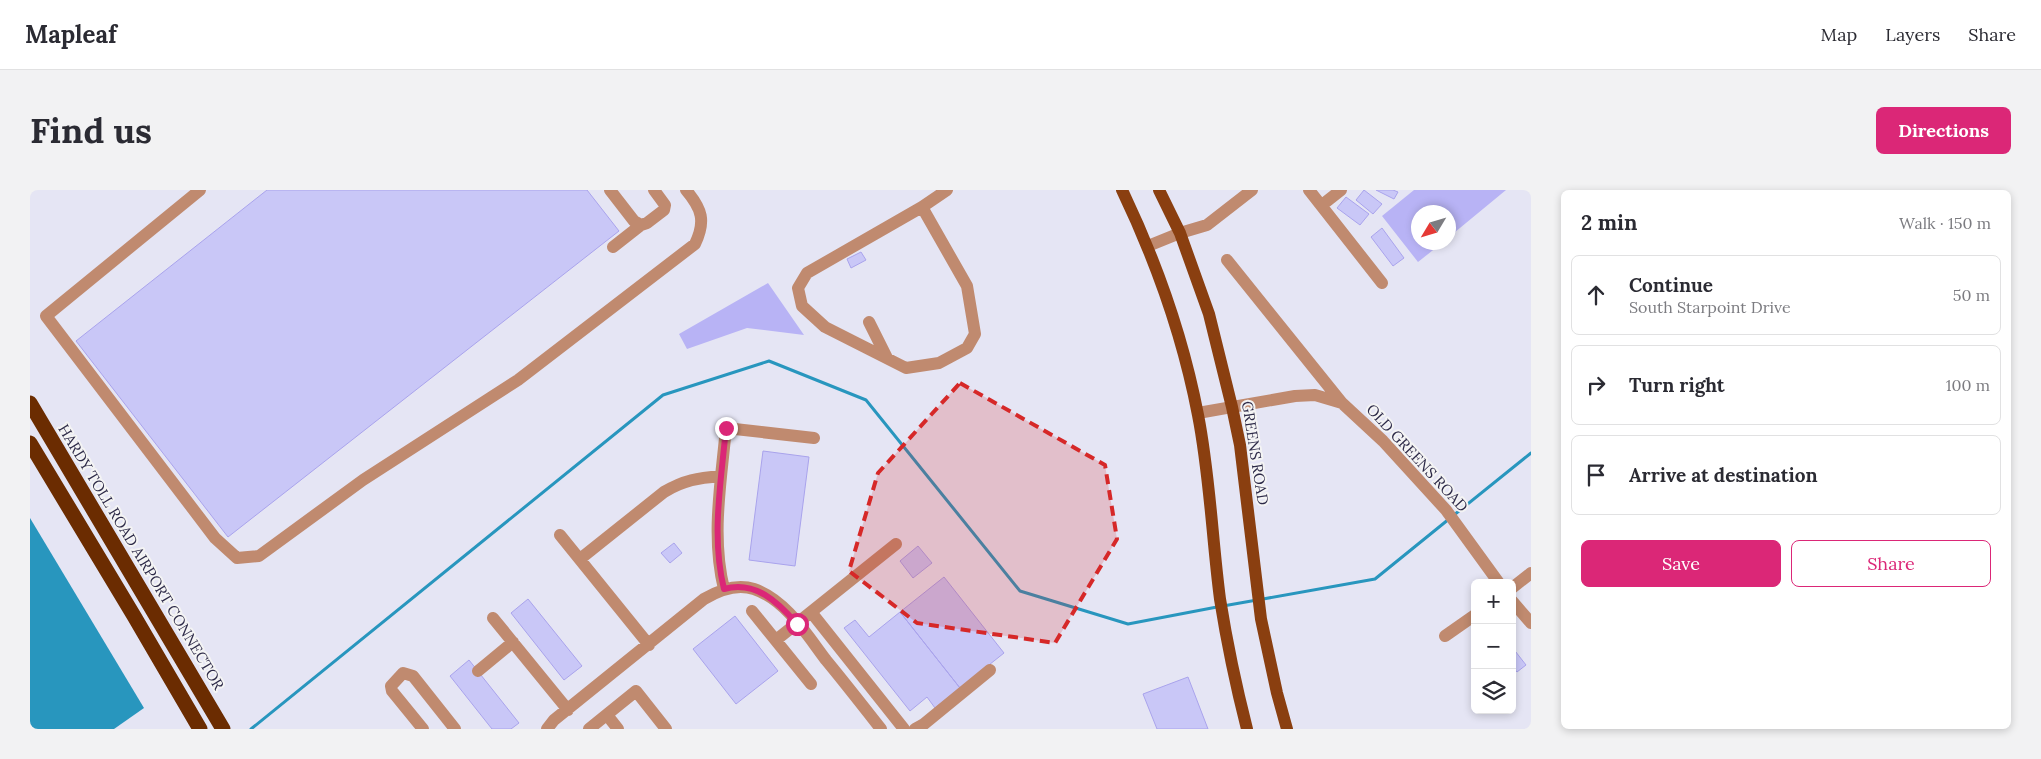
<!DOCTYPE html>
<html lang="en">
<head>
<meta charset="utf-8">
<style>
	body { margin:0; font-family:Lora,serif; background:#f2f2f3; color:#2b2b33 }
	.controls { position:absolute; right:15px; bottom:15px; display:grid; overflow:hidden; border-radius:8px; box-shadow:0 2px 8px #0003 }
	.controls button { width:45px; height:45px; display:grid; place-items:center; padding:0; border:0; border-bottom:1px solid #e1e1e2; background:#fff; color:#2b2b33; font:25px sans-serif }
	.compass { position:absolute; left:1381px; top:15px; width:45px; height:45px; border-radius:50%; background:#fff; box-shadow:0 2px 8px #0003; rotate:232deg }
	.stop { position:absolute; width:15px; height:15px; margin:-11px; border:4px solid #db2777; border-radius:50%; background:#fff }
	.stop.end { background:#db2777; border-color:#fff; box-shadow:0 1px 5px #0008 }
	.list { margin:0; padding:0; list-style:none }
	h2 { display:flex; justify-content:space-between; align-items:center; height:65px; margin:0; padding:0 20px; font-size:21px }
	h2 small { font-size:16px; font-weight:400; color:#7c7c81 }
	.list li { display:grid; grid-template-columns:32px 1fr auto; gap:15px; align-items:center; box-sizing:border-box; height:80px; margin:0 10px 10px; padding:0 10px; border:1px solid #e1e1e2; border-radius:8px }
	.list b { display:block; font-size:19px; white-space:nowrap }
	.list p { margin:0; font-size:16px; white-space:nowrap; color:#7c7c81 }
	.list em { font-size:16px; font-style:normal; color:#7c7c81 }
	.actions { display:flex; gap:10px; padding:15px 20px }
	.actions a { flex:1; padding:11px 0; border:1px solid #db2777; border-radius:8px; text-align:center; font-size:18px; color:#db2777 }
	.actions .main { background:#db2777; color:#fff }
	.icon { flex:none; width:28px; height:28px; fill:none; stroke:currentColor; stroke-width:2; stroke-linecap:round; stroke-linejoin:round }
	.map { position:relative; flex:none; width:1501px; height:539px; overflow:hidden; border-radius:8px }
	header { display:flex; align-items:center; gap:30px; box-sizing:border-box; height:70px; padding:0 25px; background:#fff; border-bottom:1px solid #e1e1e2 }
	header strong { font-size:24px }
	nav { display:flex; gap:28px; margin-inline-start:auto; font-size:18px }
	.intro { display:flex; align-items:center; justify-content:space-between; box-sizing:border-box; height:120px; padding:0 30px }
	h1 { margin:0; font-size:35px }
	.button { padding:12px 22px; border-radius:8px; background:#db2777; color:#fff; font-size:18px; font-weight:700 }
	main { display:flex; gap:30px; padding:0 30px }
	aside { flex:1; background:#fff; border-radius:8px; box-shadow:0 2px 8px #0003 }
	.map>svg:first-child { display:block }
	.green { fill:#b8b3f5 }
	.water { fill:#2896be }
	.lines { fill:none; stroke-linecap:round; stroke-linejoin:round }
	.stream { stroke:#2896be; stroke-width:3 }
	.building { fill:#c9c7f7; stroke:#a9a3ec }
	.minor { stroke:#c08a6f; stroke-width:12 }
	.major { stroke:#8a3f10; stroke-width:12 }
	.highway { stroke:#6b2c01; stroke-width:15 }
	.route { stroke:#db2777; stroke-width:6 }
	.marked { fill:#d62828; fill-opacity:0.2; stroke:#d62828; stroke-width:4; stroke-dasharray:10 6; stroke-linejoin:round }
	.labels { text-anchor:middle; stroke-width:4; stroke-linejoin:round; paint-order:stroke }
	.street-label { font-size:15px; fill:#2d2a48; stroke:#f4f4f4 }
</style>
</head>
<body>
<header>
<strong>Mapleaf</strong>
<nav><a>Map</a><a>Layers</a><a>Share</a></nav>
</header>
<div class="intro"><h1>Find us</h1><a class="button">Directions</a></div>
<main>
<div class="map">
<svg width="1501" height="539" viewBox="0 0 1501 539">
	<rect width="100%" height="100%" fill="#e5e5f4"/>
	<path class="green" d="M 1384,0 L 1476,0 L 1419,47 L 1418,22 L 1388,22 L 1388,52 L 1412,53 L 1388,72 L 1352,26 Z
		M 738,93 L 774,145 L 717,138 L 657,159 L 649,144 Z"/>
	<path class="water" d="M 0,328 L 114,518 L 84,539 L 0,539 Z"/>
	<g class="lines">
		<path class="stream" d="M 1424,325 L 1501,263
			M 1233,409 L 1345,389 L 1419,329
			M 1193,416 L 1227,410
			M 221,539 L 633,205 L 739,171 L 836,210 L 990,401 L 1098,434 L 1187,417"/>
	</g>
	<path class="building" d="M 237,0 L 557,0 L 589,41 L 198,347 L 46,151 Z
		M 1334,0 L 1352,14 L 1343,24 L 1326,10 Z
		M 1346,0 L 1363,0 L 1368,2 L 1364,9 Z
		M 1316,7 L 1339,24 L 1330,35 L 1307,18 Z
		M 1352,38 L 1374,68 L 1363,76 L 1341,47 Z
		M 831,62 L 836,70 L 821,78 L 817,69 Z
		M 733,261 L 779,267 L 765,376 L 719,370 Z
		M 644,353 L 652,363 L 640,373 L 631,363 Z
		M 888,356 L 902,373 L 883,388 L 870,371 Z
		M 914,387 L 974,463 L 930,498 L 870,422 Z
		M 498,409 L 552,476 L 534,490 L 481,423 Z
		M 870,422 L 930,498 L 905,518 L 897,507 L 880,521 L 814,438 L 825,430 L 839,447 Z
		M 705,426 L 748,481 L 706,514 L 663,459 Z
		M 1482,457 L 1496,475 L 1487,482 L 1482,476 Z
		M 439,470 L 489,533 L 481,539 L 462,539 L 420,486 Z
		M 1158,487 L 1178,539 L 1127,539 L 1113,504 Z"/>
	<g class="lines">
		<path class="minor" d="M 170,0 L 16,126 L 185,348 L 207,368 L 229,366 L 333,290 L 488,190 L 665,54 C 676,31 672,19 656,0
			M 580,0 L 604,31 L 611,35 L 617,33 L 634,20 L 635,15 L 624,0
			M 1279,0 L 1352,93
			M 1292,15 L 1311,0
			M 892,17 L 937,96 L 945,144 L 937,158 L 909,173 L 876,178 L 795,137 L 772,116 L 768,98 L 777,83 L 892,17 L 917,0
			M 1118,56 L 1150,43 L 1177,35 L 1222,0
			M 583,57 L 611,35
			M 1197,70 L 1312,213
			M 839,132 L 857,168
			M 1168,223 L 1265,206 L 1285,205 L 1312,213 L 1353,251 L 1416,320 L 1469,393
			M 530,345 L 619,455
			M 550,369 L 634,302 C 654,290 668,288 691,286
			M 1482,398 L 1501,383
			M 694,399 C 681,347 691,292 696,238 L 784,248
			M 1482,411 L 1501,433
			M 722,421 L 781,494
			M 781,422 L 874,539
			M 463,428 L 538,520
			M 1415,446 L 1445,425
			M 746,450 L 866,354
			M 448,481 L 483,452
			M 577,525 L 588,539
			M 393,539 L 362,501 L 361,496 L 373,483 L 383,486 L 425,539
			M 517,539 L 524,530 L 674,409 C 689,400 706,393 724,399 C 756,410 777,445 796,470 C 815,493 833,516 851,539
			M 559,539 L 606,501 L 636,539
			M 885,539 L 894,534 L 960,480"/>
		<path class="major" d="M 1092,0 C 1126,71 1153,147 1168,225 C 1180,286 1182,348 1190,409 C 1197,453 1206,496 1217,539
			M 1129,0 L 1150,43 L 1179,124 L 1202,217 L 1210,255 L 1231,429 L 1247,503 L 1257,539"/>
		<path class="highway" d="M 0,213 L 193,539
			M 0,253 L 104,426 L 170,539"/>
	</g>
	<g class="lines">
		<path class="route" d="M 696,238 C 691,292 681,347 694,399 C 725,390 748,412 767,434"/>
	</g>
	<path class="marked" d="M 930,193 L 1075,275 L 1087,349 L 1025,453 L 887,433 L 819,381 L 848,283 Z"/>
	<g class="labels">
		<g class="street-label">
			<text transform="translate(1225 263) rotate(81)" y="5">GREENS ROAD</text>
			<text transform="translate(1387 268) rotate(47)" y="5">OLD GREENS ROAD</text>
			<text transform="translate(111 367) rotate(59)" y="5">HARDY TOLL ROAD AIRPORT CONNECTOR</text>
		</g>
	</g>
</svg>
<div class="controls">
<button>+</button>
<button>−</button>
<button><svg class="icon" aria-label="layers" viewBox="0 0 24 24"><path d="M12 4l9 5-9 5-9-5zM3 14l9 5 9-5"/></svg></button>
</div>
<svg class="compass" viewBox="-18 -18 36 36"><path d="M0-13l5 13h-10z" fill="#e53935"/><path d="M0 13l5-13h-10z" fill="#7c7c81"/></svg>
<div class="stop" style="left:767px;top:434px"></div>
<div class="stop end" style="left:696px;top:238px"></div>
</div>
<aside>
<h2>2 min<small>Walk · 150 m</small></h2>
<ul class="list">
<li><svg class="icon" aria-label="ahead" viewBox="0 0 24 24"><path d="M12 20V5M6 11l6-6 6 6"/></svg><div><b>Continue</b><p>South Starpoint Drive</p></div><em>50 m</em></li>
<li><svg class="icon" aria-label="right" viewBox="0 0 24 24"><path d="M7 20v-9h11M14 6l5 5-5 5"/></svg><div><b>Turn right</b></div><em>100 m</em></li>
<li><svg class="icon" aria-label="arrive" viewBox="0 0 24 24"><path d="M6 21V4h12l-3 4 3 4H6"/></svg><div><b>Arrive at destination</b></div></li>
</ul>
<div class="actions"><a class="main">Save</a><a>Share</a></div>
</aside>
</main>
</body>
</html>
